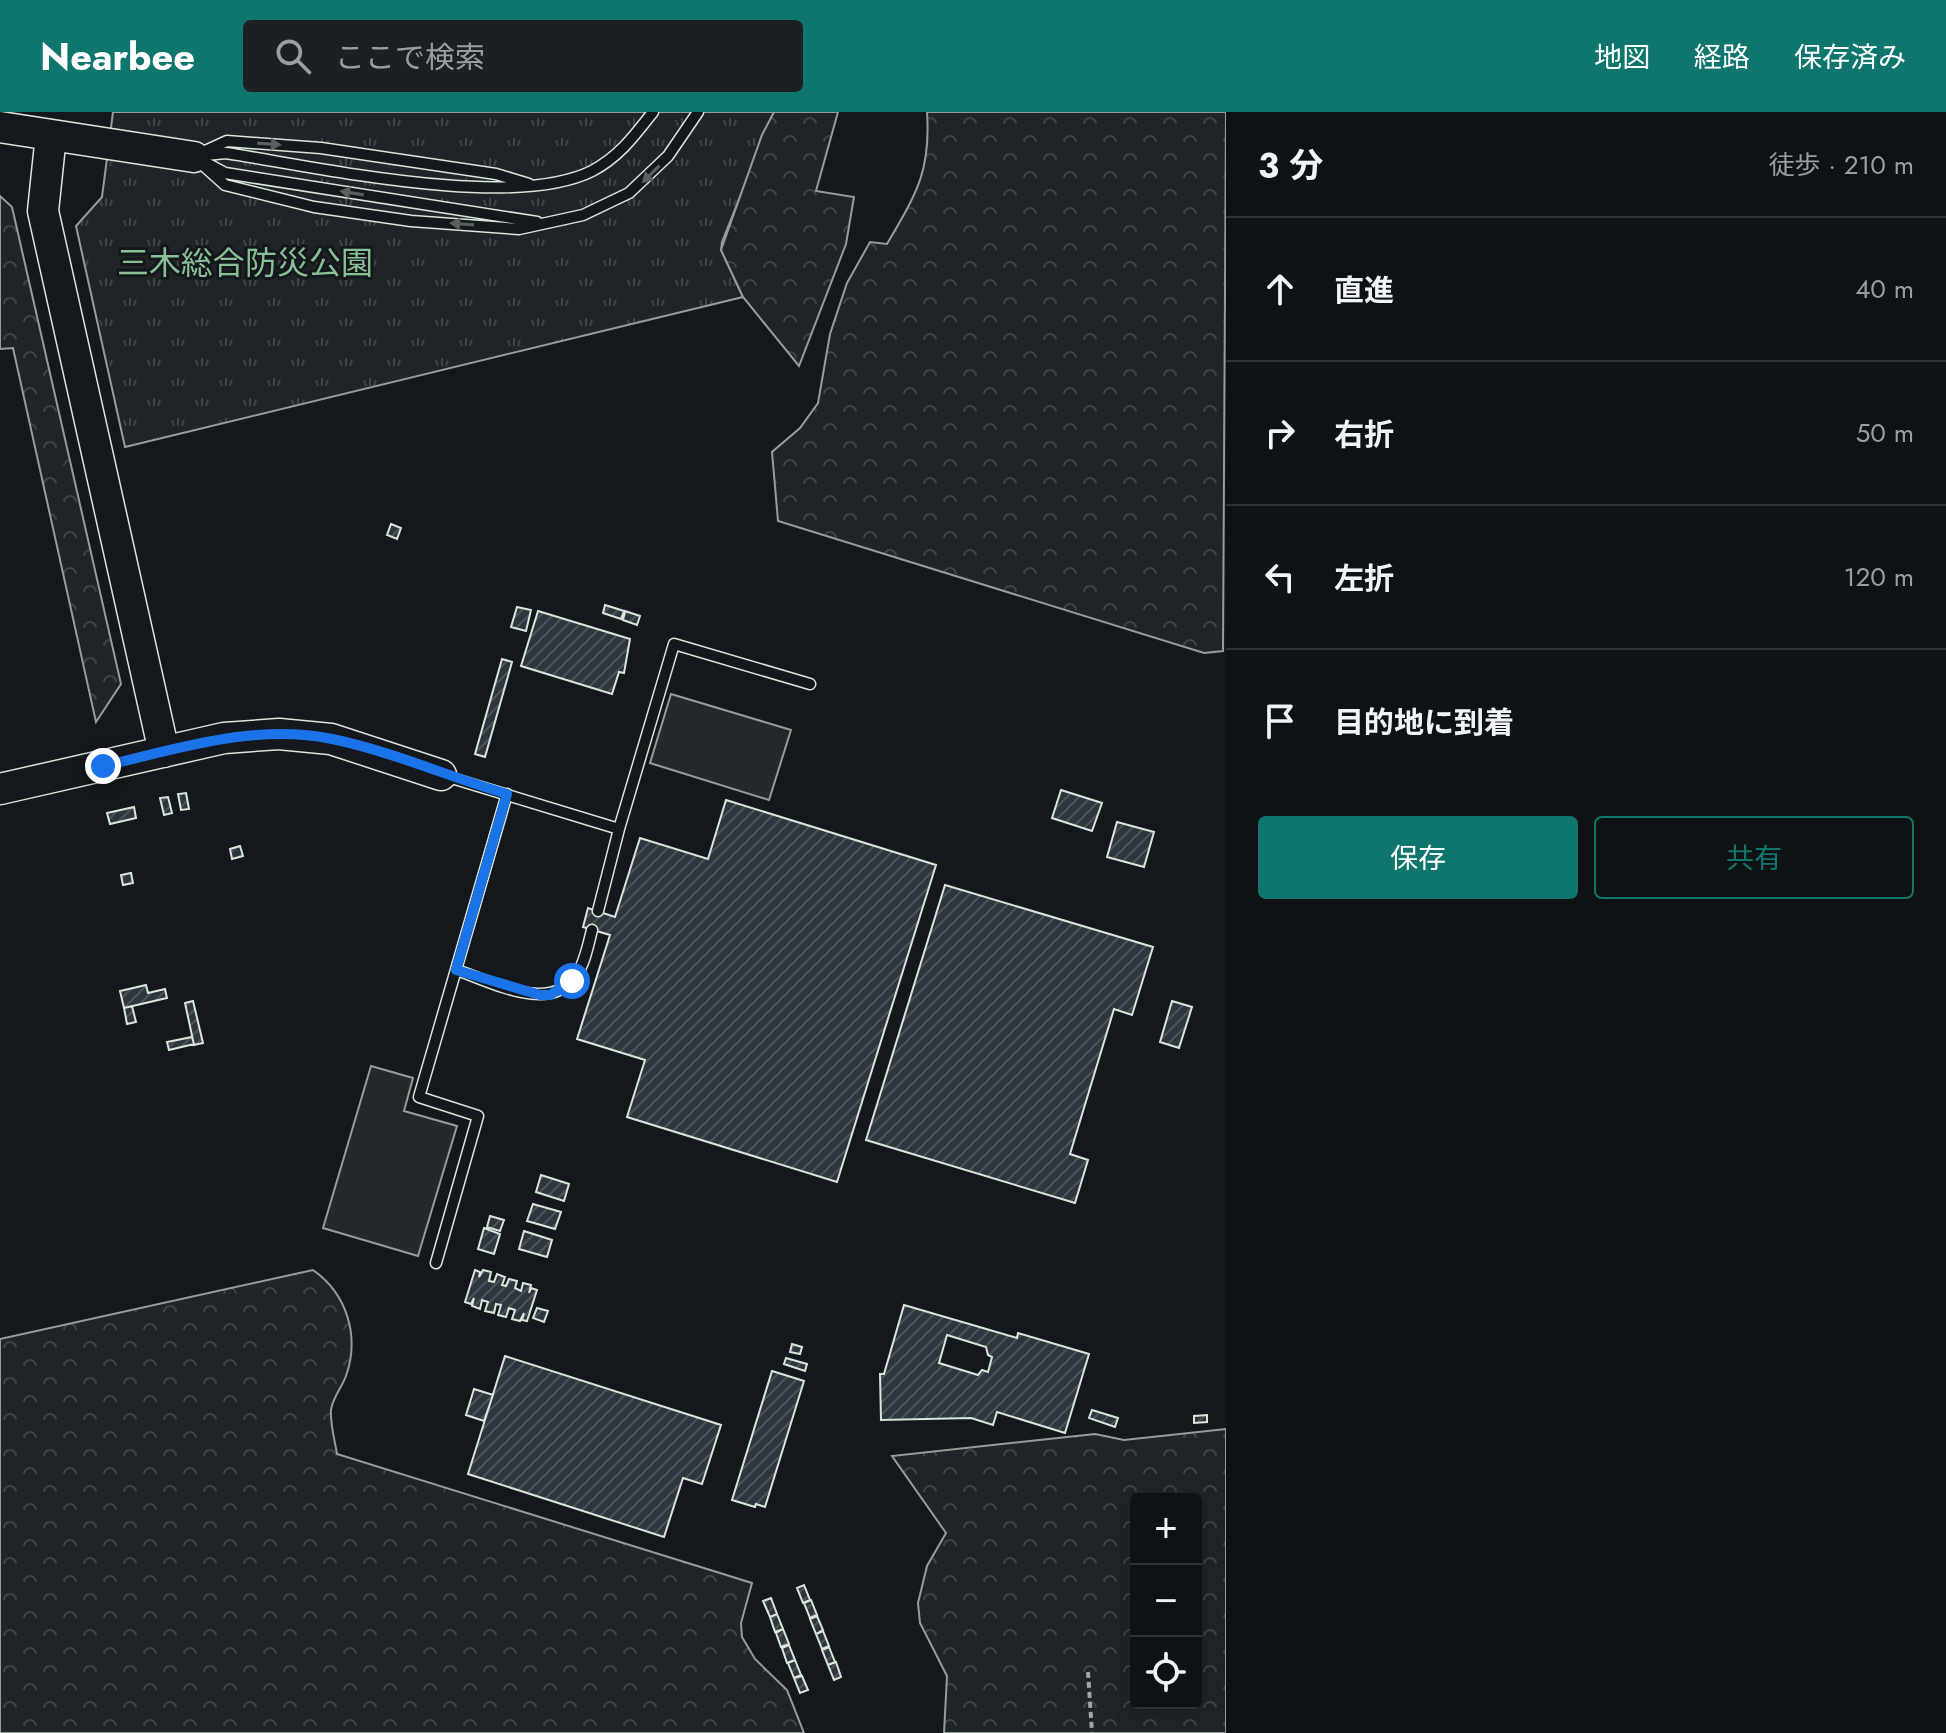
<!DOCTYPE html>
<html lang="ja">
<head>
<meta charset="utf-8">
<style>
	body { margin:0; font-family:Jost,"Noto Sans JP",sans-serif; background:#1d2022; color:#f1f3f6 }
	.controls { position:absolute; right:24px; bottom:24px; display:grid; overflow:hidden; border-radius:8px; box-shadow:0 4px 20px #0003 }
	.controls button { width:72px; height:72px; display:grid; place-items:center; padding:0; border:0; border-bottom:2px solid #2f3234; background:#0f1215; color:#f1f3f6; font:40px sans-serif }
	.stop { position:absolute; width:24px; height:24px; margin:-18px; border:6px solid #1a73e8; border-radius:50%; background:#fff }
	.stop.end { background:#1a73e8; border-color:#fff; box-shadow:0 2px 8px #0008 }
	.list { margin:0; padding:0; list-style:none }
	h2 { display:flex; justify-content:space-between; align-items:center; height:104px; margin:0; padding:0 32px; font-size:34px }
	h2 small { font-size:26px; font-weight:400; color:#9b9ea0 }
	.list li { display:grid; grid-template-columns:52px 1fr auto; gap:24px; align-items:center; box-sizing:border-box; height:144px; padding:0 32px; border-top:2px solid #2f3234 }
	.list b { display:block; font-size:30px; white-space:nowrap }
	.list em { font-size:26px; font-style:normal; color:#9b9ea0 }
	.actions { display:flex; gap:16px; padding:24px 32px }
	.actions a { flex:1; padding:18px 0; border:2px solid #0f766e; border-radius:8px; text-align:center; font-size:28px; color:#0f766e }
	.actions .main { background:#0f766e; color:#fff }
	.icon { flex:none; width:44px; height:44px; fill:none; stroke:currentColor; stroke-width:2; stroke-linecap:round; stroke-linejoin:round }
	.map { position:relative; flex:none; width:1226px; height:1621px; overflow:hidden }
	header { display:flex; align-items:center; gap:48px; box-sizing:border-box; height:112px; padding:0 40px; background:#0f766e; color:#fff }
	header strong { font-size:38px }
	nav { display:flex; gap:44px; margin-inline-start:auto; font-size:28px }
	.search { width:560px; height:72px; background:#1d2022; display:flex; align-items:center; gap:20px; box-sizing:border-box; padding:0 28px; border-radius:8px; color:#9b9ea0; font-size:30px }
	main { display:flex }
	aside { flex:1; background:#0f1215 }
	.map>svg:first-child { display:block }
	.grass { fill:url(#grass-tufts); stroke:#939e99; stroke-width:2 }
	.forest { fill:url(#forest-crowns); stroke:#939e99; stroke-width:2; fill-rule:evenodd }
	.parking { fill:#24282b; stroke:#939e99; stroke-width:2 }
	.building { fill:url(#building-hatch); stroke:#d8e6dc; stroke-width:2; fill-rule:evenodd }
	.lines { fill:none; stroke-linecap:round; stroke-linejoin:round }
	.lane-casing { stroke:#d8e6dc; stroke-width:13 }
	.secondary-casing { stroke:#d8e6dc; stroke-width:33 }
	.path { stroke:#9da8a2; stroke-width:4; stroke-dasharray:6 4; stroke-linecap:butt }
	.lane { stroke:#14181c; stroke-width:10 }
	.secondary { stroke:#14181c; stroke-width:30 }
	.oneway { fill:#59605f }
	.route { stroke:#1a73e8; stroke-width:10 }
	.labels { text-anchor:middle; stroke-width:6; stroke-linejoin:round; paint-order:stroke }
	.park-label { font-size:32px; fill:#8ac095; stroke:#14181c }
</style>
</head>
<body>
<header>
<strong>Nearbee</strong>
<div class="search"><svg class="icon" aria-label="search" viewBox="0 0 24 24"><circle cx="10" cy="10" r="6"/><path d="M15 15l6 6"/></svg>ここで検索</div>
<nav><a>地図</a><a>経路</a><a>保存済み</a></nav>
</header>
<main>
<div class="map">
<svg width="1226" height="1621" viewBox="0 0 1226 1621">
	<defs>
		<pattern id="grass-tufts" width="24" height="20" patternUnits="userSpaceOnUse" patternTransform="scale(2)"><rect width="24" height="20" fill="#202428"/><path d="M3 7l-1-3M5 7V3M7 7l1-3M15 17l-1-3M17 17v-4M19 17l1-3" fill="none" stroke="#404447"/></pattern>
		<pattern id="forest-crowns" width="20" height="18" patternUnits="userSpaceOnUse" patternTransform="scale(2)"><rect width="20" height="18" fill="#202428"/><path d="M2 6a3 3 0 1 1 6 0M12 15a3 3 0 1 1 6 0" fill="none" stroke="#404447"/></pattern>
		<pattern id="building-hatch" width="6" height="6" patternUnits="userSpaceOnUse" patternTransform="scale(2)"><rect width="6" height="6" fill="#2c363c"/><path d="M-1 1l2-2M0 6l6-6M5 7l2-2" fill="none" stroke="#4a5358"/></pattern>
	</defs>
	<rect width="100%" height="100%" fill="#14181c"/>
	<path class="grass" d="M 113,0 L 774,0 L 722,130 L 721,138 L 743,185 L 125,335 L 76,114 L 102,85 Z"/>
	<path class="forest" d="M 774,0 L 838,0 L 816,79 L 854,85 L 846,132 L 799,254 L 743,185 L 721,138 L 762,23 Z
		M 927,0 L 1226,0 L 1223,539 L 1204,541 L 778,409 L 772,340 L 800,316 L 818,291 L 830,222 L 847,171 L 870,130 L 887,132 C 916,82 931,60 927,0 Z
		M 0,84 L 12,95 L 121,572 L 96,610 L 13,236 L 0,237 Z
		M 313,1158 C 347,1182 360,1224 346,1264 C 342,1275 332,1287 331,1298 C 330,1312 335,1329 337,1342 L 752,1471 L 741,1511 L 742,1525 L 755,1547 L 787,1578 L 804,1621 L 0,1621 L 0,1227 Z
		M 1226,1317 L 1226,1621 L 944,1621 L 947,1564 L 920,1511 L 918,1491 L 927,1454 L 946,1421 L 892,1344 L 1095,1322 L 1124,1328 ZM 1136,1387 L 1196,1387 L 1196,1591 L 1136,1591 Z"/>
	<path class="parking" d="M 671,582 L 791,618 L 769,688 L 650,651 Z
		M 371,954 L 413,966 L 404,999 L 457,1014 L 418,1144 L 323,1116 Z"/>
	<path class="building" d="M 391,412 L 401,416 L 397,427 L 387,423 Z
		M 605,493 L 624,499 L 621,507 L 603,501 Z
		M 517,495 L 531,498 L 526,519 L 511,515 Z
		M 538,499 L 630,527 L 624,561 L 619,560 L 612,582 L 521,554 Z
		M 625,499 L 640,504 L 637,513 L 623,508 Z
		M 502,547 L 512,550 L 485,645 L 475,642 Z
		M 1061,678 L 1102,691 L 1092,719 L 1052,706 Z
		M 186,681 L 189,697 L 181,698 L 178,682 Z
		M 168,685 L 172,701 L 164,703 L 160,686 Z
		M 726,688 L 936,753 L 837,1070 L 627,1005 L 645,948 L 577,927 L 610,823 L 583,815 L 588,796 L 615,805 L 640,726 L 708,747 Z
		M 134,695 L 136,706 L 110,712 L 107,701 Z
		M 1117,710 L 1154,720 L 1144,755 L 1107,745 Z
		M 240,734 L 243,744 L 232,747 L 230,737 Z
		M 131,761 L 133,771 L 123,773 L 121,763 Z
		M 945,773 L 1153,835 L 1132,903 L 1114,897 L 1070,1042 L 1088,1048 L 1075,1091 L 866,1028 Z
		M 146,873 L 148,881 L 165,877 L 167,886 L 124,896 L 120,879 Z
		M 193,889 L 203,931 L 194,933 L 185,891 Z
		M 1172,889 L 1192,895 L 1179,936 L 1160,930 Z
		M 132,894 L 136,910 L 127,912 L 124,896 Z
		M 192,925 L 194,932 L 169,938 L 167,930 Z
		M 541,1063 L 569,1072 L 564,1089 L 536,1080 Z
		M 533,1092 L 561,1100 L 555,1117 L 527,1109 Z
		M 490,1104 L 504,1108 L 500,1119 L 487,1115 Z
		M 484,1116 L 500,1122 L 494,1142 L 478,1137 Z
		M 524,1119 L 552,1128 L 547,1145 L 519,1137 Z
		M 475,1158 L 480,1160 L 479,1165 L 483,1158 L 491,1160 L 489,1169 L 494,1170 L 497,1162 L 505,1165 L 502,1173 L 506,1174 L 509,1167 L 517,1169 L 515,1176 L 521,1179 L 523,1171 L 531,1173 L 529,1181 L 531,1176 L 537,1178 L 527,1209 L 522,1208 L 524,1201 L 520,1209 L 512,1207 L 515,1198 L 509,1196 L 506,1205 L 498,1203 L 501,1193 L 496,1192 L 494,1201 L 485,1199 L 488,1190 L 482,1188 L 480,1197 L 472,1194 L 474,1186 L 471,1192 L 465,1190 Z
		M 904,1193 L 1017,1226 L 1018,1221 L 1089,1242 L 1065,1321 L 997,1300 L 993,1313 L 971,1306 L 881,1308 L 880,1262 L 884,1262 ZM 947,1223 L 986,1235 L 988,1243 L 992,1245 L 988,1260 L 982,1258 L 978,1263 L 939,1251 Z
		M 537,1196 L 548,1199 L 544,1210 L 533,1206 Z
		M 792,1232 L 802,1235 L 800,1242 L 790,1240 Z
		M 505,1244 L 721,1313 L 702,1372 L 683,1366 L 664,1425 L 468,1362 Z
		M 786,1246 L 807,1252 L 805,1259 L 784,1252 Z
		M 772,1259 L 804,1269 L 765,1395 L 756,1392 L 755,1395 L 732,1388 Z
		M 474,1277 L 493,1283 L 484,1309 L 466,1303 Z
		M 1092,1298 L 1118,1306 L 1115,1315 L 1089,1306 Z
		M 1207,1303 L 1207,1310 L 1194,1311 L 1194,1304 Z
		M 804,1473 L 810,1488 L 803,1491 L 797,1476 Z
		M 771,1486 L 777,1502 L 770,1505 L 763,1489 Z
		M 811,1488 L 817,1503 L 810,1506 L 804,1491 Z
		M 777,1502 L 783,1517 L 775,1520 L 770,1505 Z
		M 817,1504 L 823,1518 L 816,1522 L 810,1507 Z
		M 783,1517 L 789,1532 L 781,1535 L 776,1521 Z
		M 823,1519 L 829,1534 L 822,1537 L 816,1522 Z
		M 789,1533 L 795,1548 L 787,1551 L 782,1536 Z
		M 829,1535 L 835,1550 L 828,1553 L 822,1538 Z
		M 795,1548 L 801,1563 L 794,1566 L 788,1551 Z
		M 836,1550 L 841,1565 L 834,1568 L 828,1553 Z
		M 802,1564 L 808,1578 L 800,1581 L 794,1566 Z"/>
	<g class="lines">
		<defs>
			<path id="lane" d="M 203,40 L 227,29 L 321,36 L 496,62 L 529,72
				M 196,44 L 226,41 C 317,55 512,99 592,59 C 619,45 635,23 653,0
				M 195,46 L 225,73 L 314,95 L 411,109 L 519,117 L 583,103 L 629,81 L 668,44 L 698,0
				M 208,52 L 225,61 L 537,110
				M 445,664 L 619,717 L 674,532 L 810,572
				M 598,799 L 619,717
				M 456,858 C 489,868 549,903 576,864 C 585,851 588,833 592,818
				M 436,1151 L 478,1004 L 419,985 L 507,682"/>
			<path id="secondary" d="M 0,15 L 194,45
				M 51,23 L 43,99 L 164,640
				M 0,677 L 224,626 L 279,622 L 331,627 L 441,663"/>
		</defs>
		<use href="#lane" class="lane-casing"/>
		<use href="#secondary" class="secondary-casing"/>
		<path class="path" d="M 1088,1560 L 1092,1621"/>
		<use href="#lane" class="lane"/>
		<use href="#secondary" class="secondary"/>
	</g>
	<defs><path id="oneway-solid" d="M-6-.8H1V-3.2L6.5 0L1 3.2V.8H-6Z" transform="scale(2)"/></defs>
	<g class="oneway">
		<use href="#oneway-solid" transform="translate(269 32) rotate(4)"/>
		<use href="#oneway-solid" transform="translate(651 62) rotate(135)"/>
		<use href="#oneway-solid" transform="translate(352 81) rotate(-171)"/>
		<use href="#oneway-solid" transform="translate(462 112) rotate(-176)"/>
	</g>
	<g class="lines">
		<path class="route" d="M 103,654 C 177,637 255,611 332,627 C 391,639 449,665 507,682 L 456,858 L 540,883 L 550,883 L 572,869"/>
	</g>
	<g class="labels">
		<g class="park-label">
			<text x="245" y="162">三木総合防災公園</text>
		</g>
	</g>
</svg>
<div class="controls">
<button>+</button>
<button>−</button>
<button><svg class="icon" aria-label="locate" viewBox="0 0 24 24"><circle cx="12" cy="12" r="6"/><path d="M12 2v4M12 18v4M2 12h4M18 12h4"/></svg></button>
</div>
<div class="stop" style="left:572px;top:869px"></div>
<div class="stop end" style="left:103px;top:654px"></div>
</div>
<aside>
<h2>3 分<small>徒歩 · 210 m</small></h2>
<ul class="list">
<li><svg class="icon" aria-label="ahead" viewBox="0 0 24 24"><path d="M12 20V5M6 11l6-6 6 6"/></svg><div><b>直進</b></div><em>40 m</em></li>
<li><svg class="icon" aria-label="right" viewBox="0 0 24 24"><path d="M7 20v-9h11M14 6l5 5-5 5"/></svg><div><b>右折</b></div><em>50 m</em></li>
<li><svg class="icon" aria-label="left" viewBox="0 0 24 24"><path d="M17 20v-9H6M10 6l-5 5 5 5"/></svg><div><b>左折</b></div><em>120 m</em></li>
<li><svg class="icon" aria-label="arrive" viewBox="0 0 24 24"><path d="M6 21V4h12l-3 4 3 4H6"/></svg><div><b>目的地に到着</b></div></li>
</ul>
<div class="actions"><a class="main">保存</a><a>共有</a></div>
</aside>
</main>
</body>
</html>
